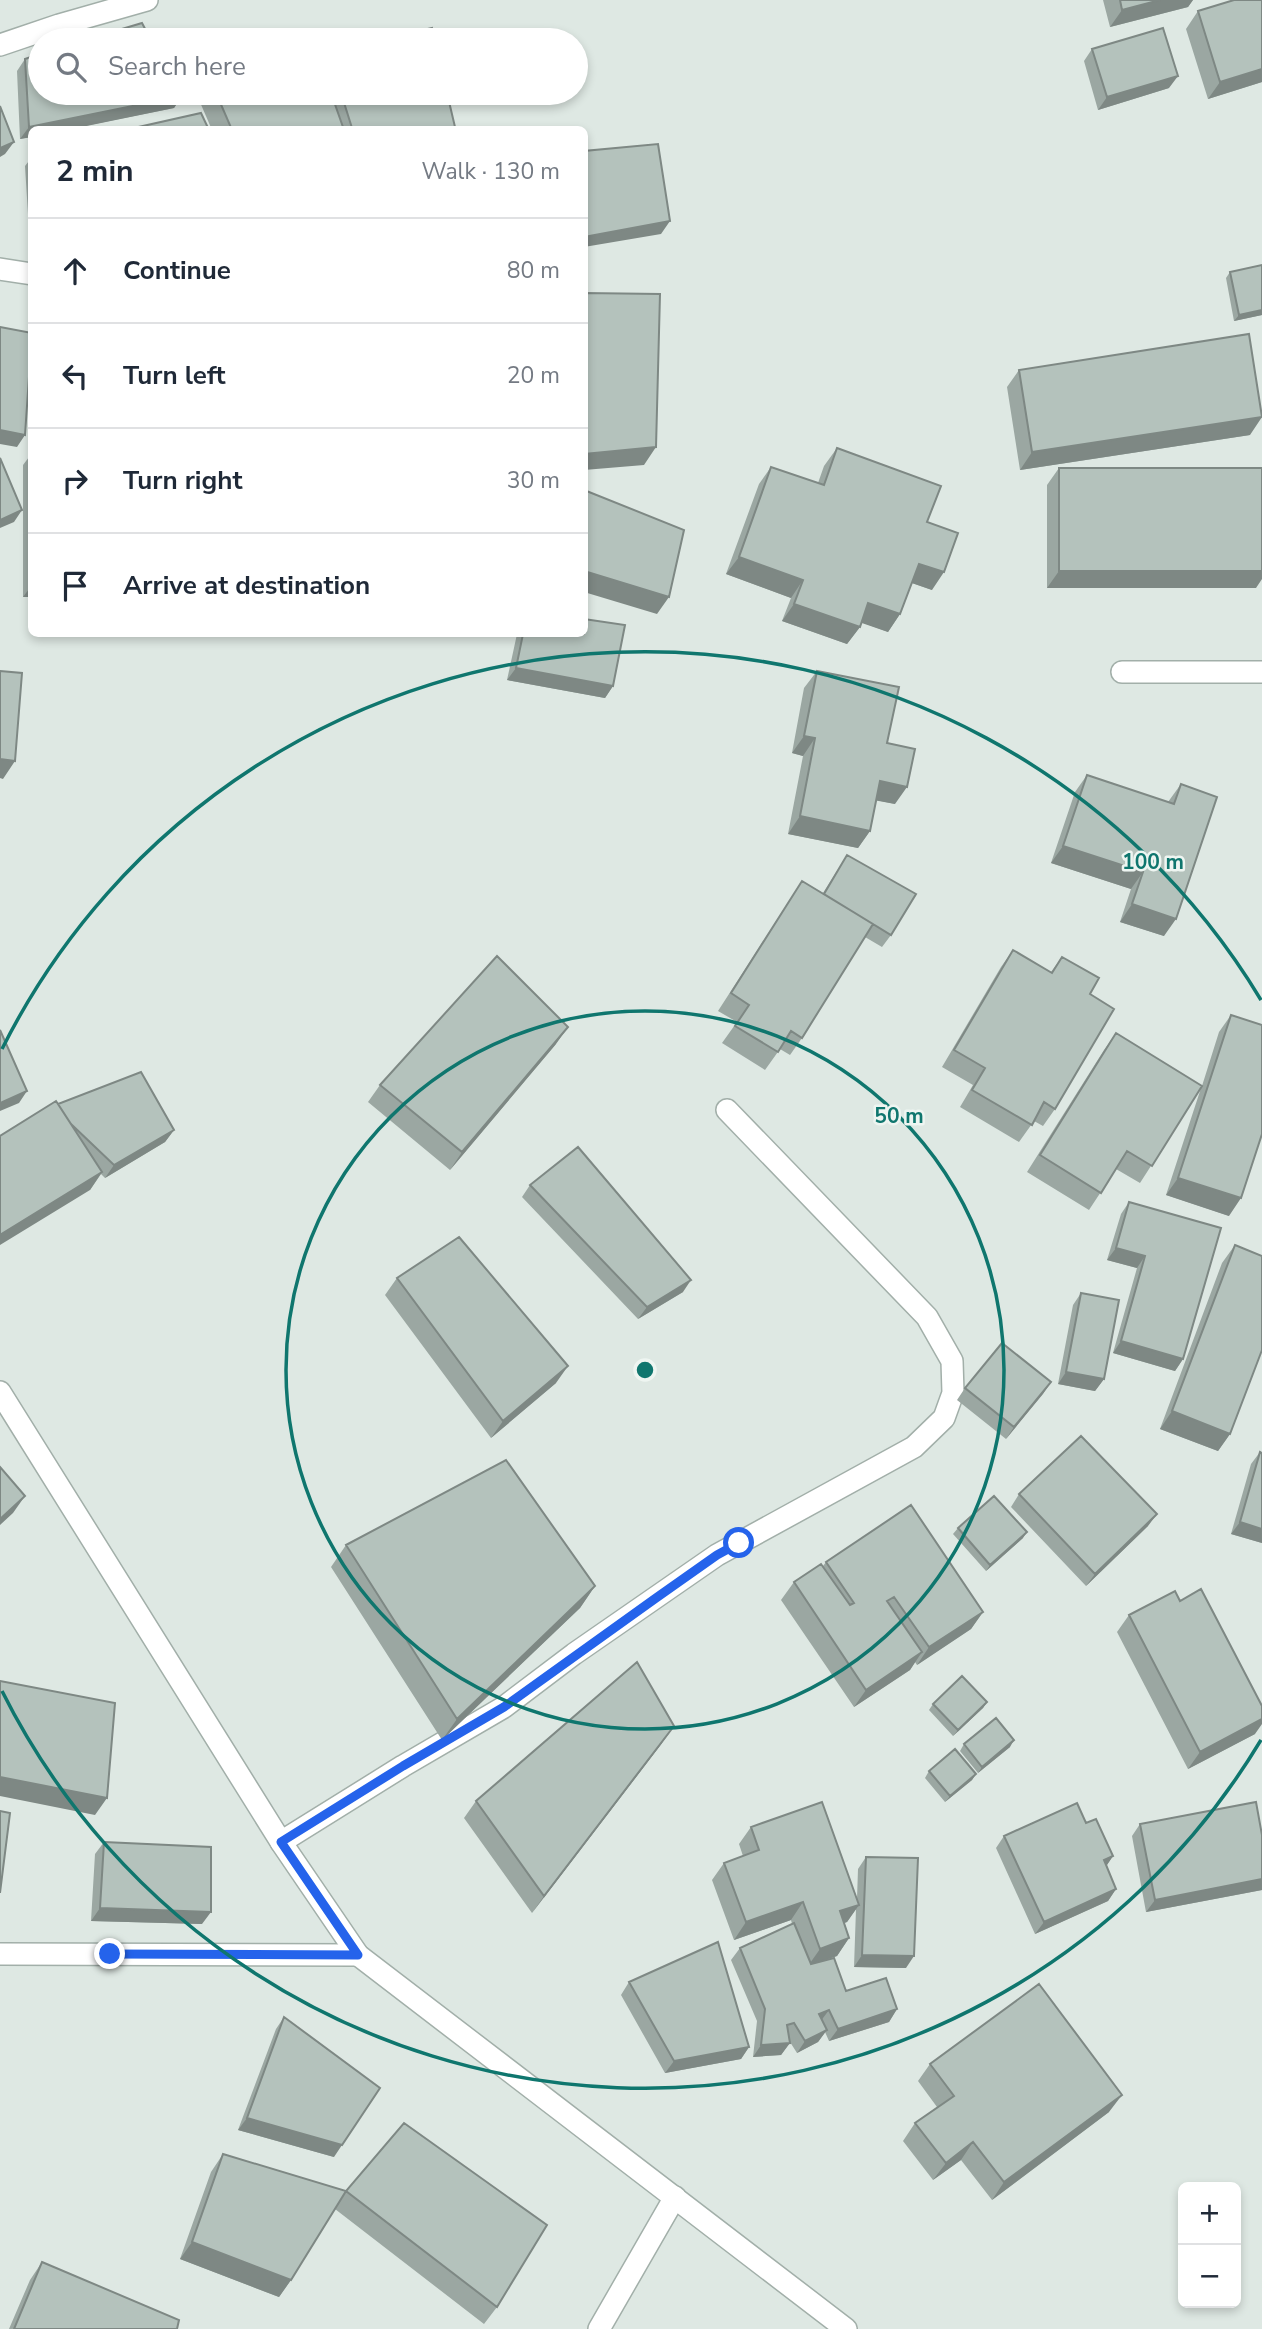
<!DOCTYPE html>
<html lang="en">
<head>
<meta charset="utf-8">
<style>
	body { margin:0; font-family:"Nunito Sans",sans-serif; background:#f6f6f7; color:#1f2937 }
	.controls { position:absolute; right:21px; bottom:21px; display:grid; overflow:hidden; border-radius:10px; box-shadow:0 4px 10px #0003 }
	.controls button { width:63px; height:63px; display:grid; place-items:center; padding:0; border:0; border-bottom:2px solid #e0e1e3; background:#fff; color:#1f2937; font:35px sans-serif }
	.stop { position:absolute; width:21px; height:21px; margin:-16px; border:5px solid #2563eb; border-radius:50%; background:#fff }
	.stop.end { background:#2563eb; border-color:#fff; box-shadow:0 2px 7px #0008 }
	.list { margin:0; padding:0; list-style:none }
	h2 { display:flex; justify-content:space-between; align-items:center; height:91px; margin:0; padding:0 28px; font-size:30px }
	h2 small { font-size:23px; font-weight:400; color:#747a83 }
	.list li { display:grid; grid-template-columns:46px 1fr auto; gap:21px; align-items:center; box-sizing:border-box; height:105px; padding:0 28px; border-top:2px solid #e0e1e3 }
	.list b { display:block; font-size:26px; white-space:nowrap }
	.list em { font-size:23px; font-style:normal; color:#747a83 }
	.icon { flex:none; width:38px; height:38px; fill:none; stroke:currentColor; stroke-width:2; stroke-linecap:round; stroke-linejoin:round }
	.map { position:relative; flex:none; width:1262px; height:2329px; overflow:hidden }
	.search { position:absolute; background:#fff; box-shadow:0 4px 10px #0003; left:28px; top:28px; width:560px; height:77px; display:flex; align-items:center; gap:18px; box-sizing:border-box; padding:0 24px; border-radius:38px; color:#747a83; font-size:26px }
	.panel { position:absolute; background:#fff; box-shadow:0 4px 10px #0003; left:28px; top:126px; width:560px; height:511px; border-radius:10px }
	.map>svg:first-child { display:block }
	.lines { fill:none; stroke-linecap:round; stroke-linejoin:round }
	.minor-casing { stroke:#a2afa9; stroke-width:24 }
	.tertiary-casing { stroke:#a2afa9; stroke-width:24 }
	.minor { stroke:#fff; stroke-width:21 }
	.tertiary { stroke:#fff; stroke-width:21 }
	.wall { fill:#9ba7a2 }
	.shaded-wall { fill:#7e8884 }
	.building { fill:#b4c2bc; stroke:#7e8884; stroke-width:2 }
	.route { stroke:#2563eb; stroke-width:9 }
	.ring { fill:none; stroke:#0f766e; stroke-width:3.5 }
	.centre { fill:#0f766e; stroke:#eef5f1; stroke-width:3.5 }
	.ring-label { font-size:21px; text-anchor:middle; font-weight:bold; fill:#0f766e; stroke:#eef5f1; stroke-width:5; stroke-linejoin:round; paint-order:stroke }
</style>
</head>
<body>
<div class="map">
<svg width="1262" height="2329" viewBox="0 0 1262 2329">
	<rect width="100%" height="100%" fill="#dee8e3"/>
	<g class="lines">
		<defs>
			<path id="minor" d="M 0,45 L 59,25 L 147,0
				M 0,269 L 32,274
				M 1122,672 L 1262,672
				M 281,1842 L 403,1766 L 504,1707 L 574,1654 L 717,1555 L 914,1447 L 944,1418 L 953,1393 L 952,1361 L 927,1317 L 727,1110
				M 0,1954 L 358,1955
				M 599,2329 L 675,2197"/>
			<path id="tertiary" d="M 0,1392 L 281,1842 L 358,1955 L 846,2329"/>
		</defs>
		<use href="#minor" class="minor-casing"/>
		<use href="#tertiary" class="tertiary-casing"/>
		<use href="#minor" class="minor"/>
		<use href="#tertiary" class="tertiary"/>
	</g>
	<path class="wall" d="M 1103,0 L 1193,0 L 1188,7 L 1110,27 Z
		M 1198,11 L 1262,82 L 1208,99 L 1186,29 Z
		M 1092,49 L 1169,88 L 1098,110 L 1084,61 Z
		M 25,59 L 182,96 L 174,108 L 20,139 L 17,71 Z
		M 196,93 L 447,93 L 454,130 L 212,130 Z
		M 32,157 L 32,230 L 29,230 L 25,166 Z
		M 1262,265 L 1262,315 L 1234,321 L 1226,278 L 1230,272 Z
		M 1019,370 L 1250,435 L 1020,470 L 1007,387 Z
		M 837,448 L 927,522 L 932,590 L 912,583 L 900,614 L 888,632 L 861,622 L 860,627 L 847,644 L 782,621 L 791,598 L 726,574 L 759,484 L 771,467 L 818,483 L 824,466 Z
		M 32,453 L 32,597 L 23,597 L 23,465 Z
		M 1059,468 L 1256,588 L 1047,588 L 1047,485 Z
		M 517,634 L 584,634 L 613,686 L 605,698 L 507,680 Z
		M 817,671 L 887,743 L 895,804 L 876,800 L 870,831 L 858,848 L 788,834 L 803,756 L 792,753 L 804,688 Z
		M 1087,775 L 1168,802 L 1181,784 L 1164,936 L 1120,922 L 1131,889 L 1051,863 L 1075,792 Z
		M 847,855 L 891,935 L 882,947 L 865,937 L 802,1038 L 790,1055 L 780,1049 L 765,1070 L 722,1043 L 737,1022 L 718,1011 L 802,881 L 823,893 Z
		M 1013,950 L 1051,972 L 1062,957 L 1090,994 L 1055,1109 L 1043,1126 L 1034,1121 L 1019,1142 L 960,1107 L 973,1085 L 942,1067 L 1001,967 Z
		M 1231,1015 L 1229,1216 L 1166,1195 L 1201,1088 L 1140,1183 L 1116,1169 L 1089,1210 L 1027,1172 L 1104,1050 L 1116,1033 L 1202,1086 L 1219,1032 Z
		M 556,1044 L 450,1170 L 368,1102 L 380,1085 Z
		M 58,1104 L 174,1130 L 165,1142 L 105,1178 L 101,1174 L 90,1190 Z
		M 530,1185 L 683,1292 L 638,1319 L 522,1197 Z
		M 1129,1202 L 1183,1359 L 1175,1371 L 1113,1353 L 1137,1268 L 1107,1260 L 1121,1214 Z
		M 1235,1245 L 1230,1434 L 1218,1451 L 1160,1429 L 1222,1263 Z
		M 397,1278 L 556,1383 L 491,1438 L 385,1295 Z
		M 1081,1293 L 1104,1379 L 1095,1391 L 1058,1384 L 1073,1305 Z
		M 1051,1382 L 1006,1439 L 957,1400 L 965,1388 Z
		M 1260,1452 L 1262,1453 L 1262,1543 L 1231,1534 L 1251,1464 Z
		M 1019,1494 L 1148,1526 L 1086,1586 L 1011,1507 Z
		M 958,1528 L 1023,1538 L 986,1571 L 953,1534 Z
		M 346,1545 L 595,1586 L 580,1608 L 442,1740 L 331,1567 Z
		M 826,1562 L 983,1612 L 971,1629 L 917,1665 L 915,1662 L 910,1670 L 854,1707 L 781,1600 L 794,1582 L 823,1566 Z
		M 1129,1615 L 1255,1734 L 1188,1769 L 1117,1632 Z
		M 987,1702 L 983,1708 L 953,1736 L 929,1710 L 933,1704 Z
		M 662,1743 L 532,1913 L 464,1818 L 476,1801 Z
		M 964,1744 L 1010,1747 L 978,1773 L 960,1751 Z
		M 929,1771 L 976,1774 L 972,1780 L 945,1802 L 925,1778 Z
		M 1140,1824 L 1262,1890 L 1146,1912 L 1132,1836 Z
		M 751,1827 L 857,1899 L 858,1869 L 866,1857 L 906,1968 L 854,1967 L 856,1909 L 847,1922 L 844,1923 L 849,1938 L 837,1956 L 818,1962 L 846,1991 L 897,2009 L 889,2022 L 829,2041 L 825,2032 L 818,2042 L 797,2053 L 790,2042 L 781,2055 L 753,2057 L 757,2021 L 731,1960 L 740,1948 L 792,1924 L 791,1920 L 734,1940 L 712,1880 L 724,1863 L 743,1856 L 739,1844 Z
		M 1004,1836 L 1113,1856 L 1106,1866 L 1116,1889 L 1108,1901 L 1035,1934 L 996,1848 Z
		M 104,1842 L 202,1924 L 91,1921 L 95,1854 Z
		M 629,1982 L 749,2047 L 741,2059 L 665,2073 L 621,1995 Z
		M 284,2017 L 334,2157 L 238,2130 L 276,2029 Z
		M 930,2064 L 1109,2112 L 992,2200 L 961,2160 L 933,2180 L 903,2141 L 915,2123 L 937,2107 L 918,2081 Z
		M 223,2154 L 346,2191 L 497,2307 L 484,2324 L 335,2209 L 291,2280 L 279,2297 L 180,2259 L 211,2172 Z
		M 42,2262 L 177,2329 L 9,2329 L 30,2280 Z"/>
	<path class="shaded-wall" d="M 1160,0 L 1193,0 L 1188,7 L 1110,27 L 1122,10 Z
		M 1262,69 L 1262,82 L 1208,99 L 1220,82 Z
		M 1178,76 L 1169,88 L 1098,110 L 1107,97 Z
		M 182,96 L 174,108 L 67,130 L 32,130 L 32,137 L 20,139 L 29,127 Z
		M 455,127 L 454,130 L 351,130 L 352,128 Z
		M 14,142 L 5,154 L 0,157 L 0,148 Z
		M 670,221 L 661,234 L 584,247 L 584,237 Z
		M 1262,310 L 1262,315 L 1234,321 L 1239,315 Z
		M 1262,417 L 1250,435 L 1020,470 L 1032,452 Z
		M 0,430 L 25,435 L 17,447 L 0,444 Z
		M 656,447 L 644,465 L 584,470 L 584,454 Z
		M 22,510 L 14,522 L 0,528 L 0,520 Z
		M 739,557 L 803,580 L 791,598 L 726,574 Z
		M 919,564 L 944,572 L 932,590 L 906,581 Z
		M 584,571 L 669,597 L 657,614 L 584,592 Z
		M 1059,571 L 1262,571 L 1262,579 L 1256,588 L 1047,588 Z
		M 32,585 L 32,597 L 23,597 Z
		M 868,603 L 900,614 L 888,632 L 856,621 Z
		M 794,604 L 860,627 L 847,644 L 782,621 Z
		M 516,668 L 613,686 L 605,698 L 507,680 Z
		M 804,736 L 815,738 L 803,756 L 792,753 Z
		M 0,759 L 15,761 L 3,779 L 0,778 Z
		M 880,781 L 907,787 L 895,804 L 868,799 Z
		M 800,816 L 870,831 L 858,848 L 788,834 Z
		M 1063,846 L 1143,872 L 1131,889 L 1051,863 Z
		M 1132,904 L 1176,919 L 1164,936 L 1120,922 Z
		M 568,1027 L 556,1044 L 450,1170 L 462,1152 Z
		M 27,1091 L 19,1103 L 0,1111 L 0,1103 Z
		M 174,1130 L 165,1142 L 105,1178 L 114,1165 Z
		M 102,1172 L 90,1190 L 0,1245 L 0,1235 Z
		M 1178,1178 L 1241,1198 L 1229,1216 L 1166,1195 Z
		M 1116,1248 L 1145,1256 L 1137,1268 L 1107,1260 Z
		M 691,1280 L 683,1292 L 638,1319 L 647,1307 Z
		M 1121,1341 L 1183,1359 L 1175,1371 L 1113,1353 Z
		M 568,1366 L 556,1383 L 491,1438 L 503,1421 Z
		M 1066,1372 L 1104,1379 L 1095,1391 L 1058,1384 Z
		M 1051,1382 L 1043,1394 L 1006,1439 L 1014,1427 Z
		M 1172,1411 L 1230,1434 L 1218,1451 L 1160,1429 Z
		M 25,1496 L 13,1513 L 0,1525 L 0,1519 Z
		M 1157,1514 L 1148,1526 L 1086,1586 L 1095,1574 Z
		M 1240,1522 L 1262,1529 L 1262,1543 L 1231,1534 Z
		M 1027,1532 L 1023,1538 L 986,1571 L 990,1565 Z
		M 595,1586 L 580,1608 L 442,1740 L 457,1719 Z
		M 983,1612 L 971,1629 L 917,1665 L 929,1647 Z
		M 922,1652 L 910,1670 L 854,1707 L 866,1690 Z
		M 987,1702 L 983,1708 L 953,1736 L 958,1730 Z
		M 1262,1719 L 1262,1724 L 1255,1734 L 1188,1769 L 1200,1752 Z
		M 674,1726 L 662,1743 L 532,1913 L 544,1896 Z
		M 1014,1740 L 1010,1747 L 978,1773 L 982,1767 Z
		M 976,1774 L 972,1780 L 945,1802 L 950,1796 Z
		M 0,1777 L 107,1798 L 95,1815 L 0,1796 Z
		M 1113,1856 L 1105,1868 L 1104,1860 Z
		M 1262,1879 L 1262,1890 L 1146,1912 L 1155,1900 Z
		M 1116,1889 L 1108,1901 L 1035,1934 L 1044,1922 Z
		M 803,1902 L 791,1920 L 734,1940 L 746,1922 Z
		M 859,1905 L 847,1922 L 828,1929 L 840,1911 Z
		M 100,1908 L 211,1912 L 202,1924 L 91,1921 Z
		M 849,1938 L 837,1956 L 808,1966 L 820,1949 Z
		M 862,1955 L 914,1956 L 906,1968 L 854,1967 Z
		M 897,2009 L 889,2022 L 829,2041 L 838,2029 Z
		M 829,2010 L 820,2022 L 819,2014 Z
		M 827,2030 L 818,2042 L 797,2053 L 805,2041 Z
		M 790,2043 L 781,2055 L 753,2057 L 761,2045 Z
		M 749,2047 L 741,2059 L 665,2073 L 674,2061 Z
		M 1122,2095 L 1109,2112 L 992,2200 L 1004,2182 Z
		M 247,2118 L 342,2145 L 334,2157 L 238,2130 Z
		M 973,2142 L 961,2160 L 933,2180 L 946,2163 Z
		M 192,2242 L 291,2280 L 279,2297 L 180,2259 Z"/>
	<path class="building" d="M 1120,0 L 1160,0 L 1122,10 Z
		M 1234,0 L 1262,0 L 1262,69 L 1220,82 L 1198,11 Z
		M 142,23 L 151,40 L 85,40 Z
		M 432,28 L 434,40 L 380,40 Z
		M 1163,28 L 1178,76 L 1107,97 L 1092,49 Z
		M 40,54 L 40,93 L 181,93 L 182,96 L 29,127 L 25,59 Z
		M 216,93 L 331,93 L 344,130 L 232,130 Z
		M 341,93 L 447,93 L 455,127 L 352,128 Z
		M 0,106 L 14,142 L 0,148 Z
		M 201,113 L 209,130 L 125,130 Z
		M 658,144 L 670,221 L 584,237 L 584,151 Z
		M 1262,265 L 1262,310 L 1239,315 L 1230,272 Z
		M 584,293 L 660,294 L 656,447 L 584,454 Z
		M 0,327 L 32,333 L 25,435 L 0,430 Z
		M 1249,334 L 1262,417 L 1032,452 L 1019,370 Z
		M 837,448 L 941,486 L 927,522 L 958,533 L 944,572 L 919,564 L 900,614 L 868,603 L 860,627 L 794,604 L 803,580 L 739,557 L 771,467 L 824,485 Z
		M 0,458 L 22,510 L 0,520 Z
		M 1059,468 L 1262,468 L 1262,571 L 1059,571 Z
		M 584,490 L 684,530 L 669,597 L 584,571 Z
		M 584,619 L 625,625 L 613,686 L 516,668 L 523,634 L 584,634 Z
		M 0,671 L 22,673 L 15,761 L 0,759 Z
		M 817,671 L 899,687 L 887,743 L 915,749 L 907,787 L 880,781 L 870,831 L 800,816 L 815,738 L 804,736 Z
		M 1087,775 L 1174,804 L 1181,784 L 1217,797 L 1176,919 L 1132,904 L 1143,872 L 1063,846 Z
		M 847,855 L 916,894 L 891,935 L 824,894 Z
		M 802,881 L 873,924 L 802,1038 L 791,1031 L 778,1052 L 735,1026 L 749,1005 L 731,993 Z
		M 1013,950 L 1052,973 L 1062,957 L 1099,978 L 1090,994 L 1114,1009 L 1055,1109 L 1044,1102 L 1032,1125 L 972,1090 L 985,1068 L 954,1050 Z
		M 497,956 L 568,1027 L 462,1152 L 380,1085 Z
		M 1231,1015 L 1262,1025 L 1262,1134 L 1241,1198 L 1178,1178 Z
		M 0,1030 L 27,1091 L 0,1103 Z
		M 1116,1033 L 1202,1086 L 1152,1166 L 1127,1151 L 1101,1193 L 1040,1155 Z
		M 141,1072 L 174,1130 L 114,1165 L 71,1124 L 58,1104 Z
		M 56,1101 L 102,1172 L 0,1235 L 0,1136 Z
		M 578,1147 L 691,1280 L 647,1307 L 530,1185 Z
		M 1129,1202 L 1221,1228 L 1183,1359 L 1121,1341 L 1145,1256 L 1116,1248 Z
		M 459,1237 L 568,1366 L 503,1421 L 397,1278 Z
		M 1235,1245 L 1262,1256 L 1262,1350 L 1230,1434 L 1172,1411 Z
		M 1081,1293 L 1119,1300 L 1104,1379 L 1066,1372 Z
		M 1002,1343 L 1051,1382 L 1014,1427 L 965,1388 Z
		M 1081,1436 L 1157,1514 L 1095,1574 L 1019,1494 Z
		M 1260,1452 L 1262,1453 L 1262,1529 L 1240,1522 Z
		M 506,1460 L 595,1586 L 457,1719 L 346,1545 Z
		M 0,1467 L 25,1496 L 0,1519 Z
		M 994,1496 L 1027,1532 L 990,1565 L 958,1528 Z
		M 911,1505 L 983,1612 L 929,1647 L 894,1597 L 887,1601 L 922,1652 L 866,1690 L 794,1582 L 821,1564 L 850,1605 L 854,1603 L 826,1562 Z
		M 1201,1589 L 1262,1706 L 1262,1719 L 1200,1752 L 1129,1615 L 1175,1591 L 1180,1601 Z
		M 637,1662 L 674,1726 L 544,1896 L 476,1801 Z
		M 962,1676 L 987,1702 L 958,1730 L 933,1704 Z
		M 0,1681 L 115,1703 L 107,1798 L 0,1777 Z
		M 996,1718 L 1014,1740 L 982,1767 L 964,1744 Z
		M 955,1749 L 976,1774 L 950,1796 L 929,1771 Z
		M 822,1802 L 859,1905 L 840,1911 L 849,1938 L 820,1949 L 803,1902 L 746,1922 L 724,1863 L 759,1850 L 751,1827 Z
		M 1256,1802 L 1262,1835 L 1262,1879 L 1155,1900 L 1140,1824 Z
		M 1077,1803 L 1086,1823 L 1096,1819 L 1113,1856 L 1104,1860 L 1116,1889 L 1044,1922 L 1004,1836 Z
		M 0,1811 L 10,1813 L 0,1893 Z
		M 104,1842 L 211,1847 L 211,1912 L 100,1908 Z
		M 866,1857 L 918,1858 L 914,1956 L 862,1955 Z
		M 794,1923 L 811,1964 L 834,1958 L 846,1991 L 886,1978 L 897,2009 L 838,2029 L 829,2010 L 819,2014 L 827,2030 L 805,2041 L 794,2023 L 787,2025 L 790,2043 L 761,2045 L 765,2009 L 740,1948 Z
		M 718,1942 L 749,2047 L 674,2061 L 629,1982 Z
		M 1039,1984 L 1122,2095 L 1004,2182 L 973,2142 L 946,2163 L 915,2123 L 954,2096 L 930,2064 Z
		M 284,2017 L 380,2088 L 342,2145 L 247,2118 Z
		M 404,2123 L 547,2225 L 497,2307 L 346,2191 Z
		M 223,2154 L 346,2191 L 291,2280 L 192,2242 Z
		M 42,2262 L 179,2320 L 177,2329 L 14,2329 Z"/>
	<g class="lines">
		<path class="route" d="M 110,1954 L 358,1955 L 281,1842 L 403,1766 L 504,1707 L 656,1598 L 717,1555 L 739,1543"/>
	</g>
	<g class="ring">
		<circle cx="645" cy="1370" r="359"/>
		<path d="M1261 1740A719 719 0 0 1 2 1691M2 1049A719 719 0 0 1 1261 1000"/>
	</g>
	<circle cx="645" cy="1370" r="10" class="centre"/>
	<g class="ring-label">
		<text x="1153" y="869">100 m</text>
		<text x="899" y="1123">50 m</text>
	</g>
</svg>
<div class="controls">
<button>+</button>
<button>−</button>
</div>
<div class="stop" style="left:739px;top:1543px"></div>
<div class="stop end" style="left:110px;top:1954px"></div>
<div class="search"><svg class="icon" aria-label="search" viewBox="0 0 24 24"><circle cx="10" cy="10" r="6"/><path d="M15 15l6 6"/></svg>Search here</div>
<section class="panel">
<h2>2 min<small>Walk · 130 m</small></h2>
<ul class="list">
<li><svg class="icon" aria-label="ahead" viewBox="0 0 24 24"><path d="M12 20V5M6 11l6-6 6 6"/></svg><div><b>Continue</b></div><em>80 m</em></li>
<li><svg class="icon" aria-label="left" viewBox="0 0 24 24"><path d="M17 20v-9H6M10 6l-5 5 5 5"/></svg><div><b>Turn left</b></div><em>20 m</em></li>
<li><svg class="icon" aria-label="right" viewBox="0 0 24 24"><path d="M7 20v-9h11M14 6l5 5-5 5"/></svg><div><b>Turn right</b></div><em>30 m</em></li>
<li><svg class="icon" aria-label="arrive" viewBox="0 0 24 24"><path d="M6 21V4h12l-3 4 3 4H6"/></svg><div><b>Arrive at destination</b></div></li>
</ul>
</section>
</div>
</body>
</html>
